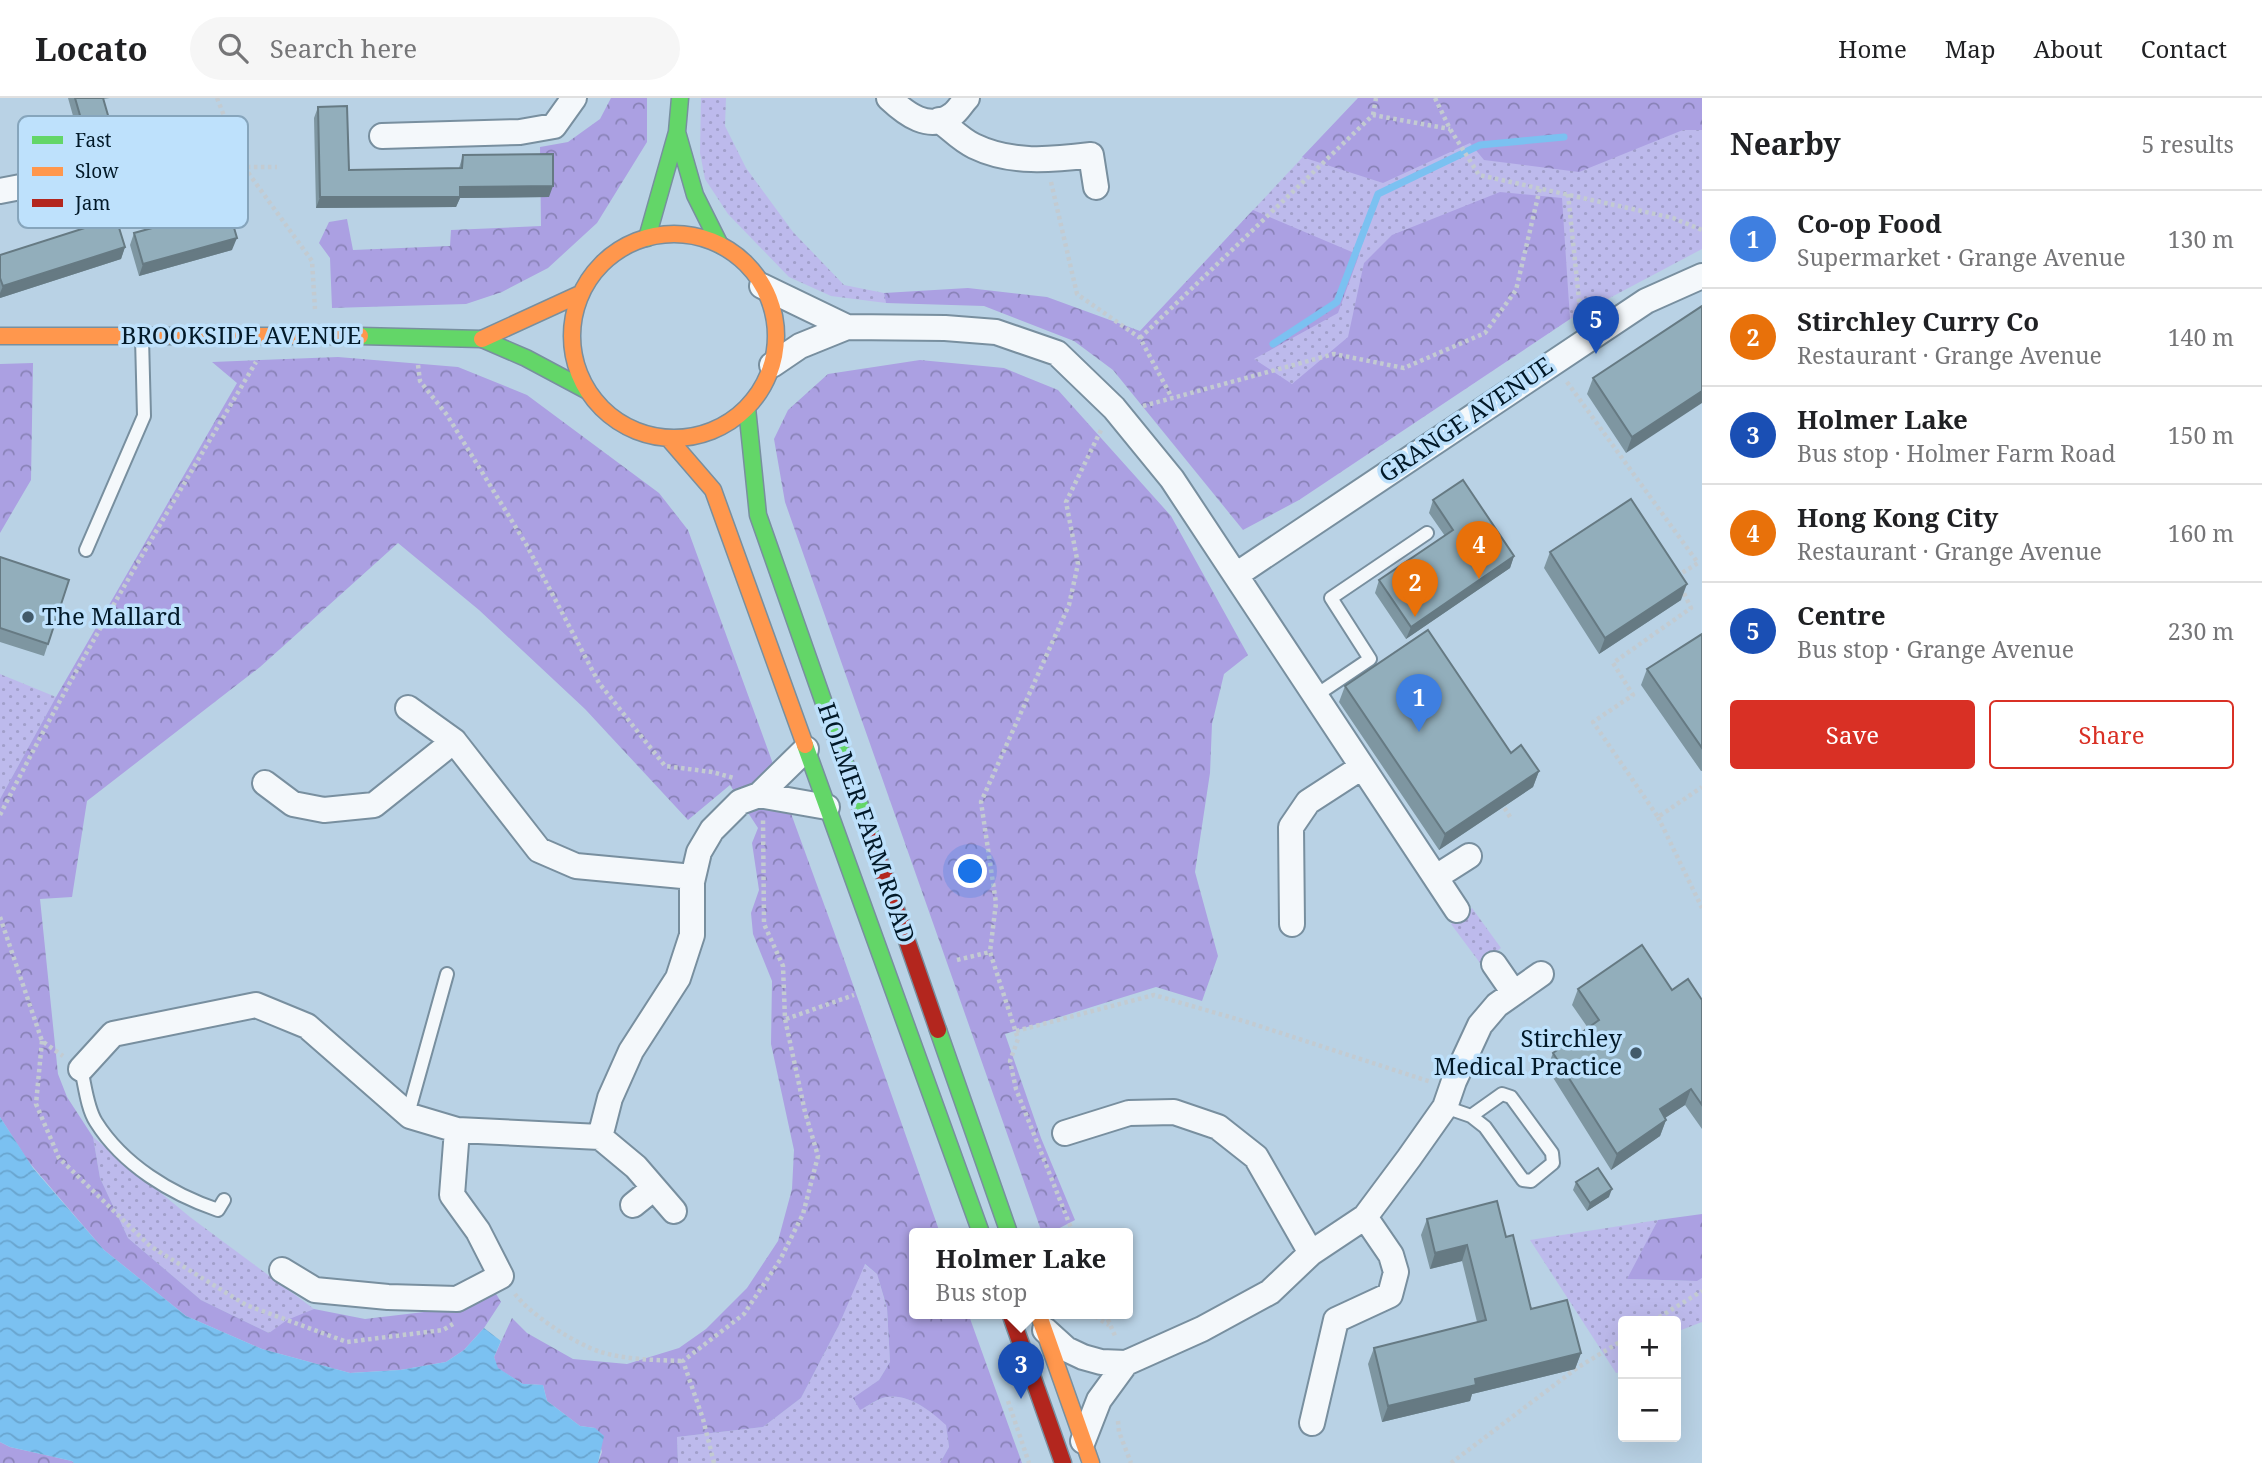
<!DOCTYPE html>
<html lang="en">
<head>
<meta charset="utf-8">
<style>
	body { margin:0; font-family:"Noto Serif",serif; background:#f6f6f6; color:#202124 }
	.controls { position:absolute; right:21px; bottom:21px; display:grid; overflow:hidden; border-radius:7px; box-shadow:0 7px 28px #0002 }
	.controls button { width:63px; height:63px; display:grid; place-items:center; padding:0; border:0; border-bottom:2px solid #e0e0e0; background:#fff; color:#202124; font:35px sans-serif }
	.you { position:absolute; left:971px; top:774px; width:24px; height:24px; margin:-18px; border:5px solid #fff; border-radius:50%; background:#1a73e8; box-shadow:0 0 0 10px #1a73e833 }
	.badge { display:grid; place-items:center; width:46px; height:46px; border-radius:50%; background:#d93025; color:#fff; font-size:23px; font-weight:700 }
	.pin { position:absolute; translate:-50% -58px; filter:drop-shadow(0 2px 4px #0008) }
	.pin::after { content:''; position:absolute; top:37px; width:24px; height:21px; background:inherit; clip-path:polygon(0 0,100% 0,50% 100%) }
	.popup { position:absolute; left:909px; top:1130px; width:224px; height:91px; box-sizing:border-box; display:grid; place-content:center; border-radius:7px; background:#fff; filter:drop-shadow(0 2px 5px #0005); font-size:23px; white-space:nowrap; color:#757577 }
	.popup b { font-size:26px; color:#202124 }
	.popup::after { content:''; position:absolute; left:50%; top:100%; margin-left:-14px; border:14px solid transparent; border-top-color:#fff }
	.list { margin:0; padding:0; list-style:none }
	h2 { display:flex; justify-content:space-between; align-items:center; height:91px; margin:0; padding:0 28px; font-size:30px }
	h2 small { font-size:23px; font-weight:400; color:#757577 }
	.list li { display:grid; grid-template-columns:46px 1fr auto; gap:21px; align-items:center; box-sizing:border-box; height:98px; padding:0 28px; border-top:2px solid #e0e0e0 }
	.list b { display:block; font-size:26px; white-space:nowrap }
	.list p { margin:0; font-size:23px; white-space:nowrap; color:#757577 }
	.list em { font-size:23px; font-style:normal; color:#757577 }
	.actions { display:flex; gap:14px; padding:21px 28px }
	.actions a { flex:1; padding:16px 0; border:2px solid #d93025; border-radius:7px; text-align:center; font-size:24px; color:#d93025 }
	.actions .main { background:#d93025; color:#fff }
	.icon { flex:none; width:38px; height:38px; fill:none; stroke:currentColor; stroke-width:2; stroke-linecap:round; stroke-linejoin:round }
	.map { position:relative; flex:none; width:1702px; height:1365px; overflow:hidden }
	header { display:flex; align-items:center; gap:42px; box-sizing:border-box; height:98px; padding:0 35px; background:#fff; border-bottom:2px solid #e0e0e0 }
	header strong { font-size:33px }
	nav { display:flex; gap:38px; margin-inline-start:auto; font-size:24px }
	.search { width:490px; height:63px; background:#f6f6f6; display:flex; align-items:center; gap:18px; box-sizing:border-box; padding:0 24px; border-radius:38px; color:#757577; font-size:26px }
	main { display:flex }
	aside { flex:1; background:#fff }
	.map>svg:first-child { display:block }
	.green { fill:url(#green-dots) }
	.forest { fill:url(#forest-crowns) }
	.water { fill:url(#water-waves) }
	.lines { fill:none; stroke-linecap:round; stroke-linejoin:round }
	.stream { stroke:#7bc1f1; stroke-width:7 }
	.lane-casing { stroke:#788f9f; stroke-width:16 }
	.street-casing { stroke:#788f9f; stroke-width:28 }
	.fast-casing { stroke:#788f9f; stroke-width:19 }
	.slow-casing { stroke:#788f9f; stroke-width:19 }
	.jam-casing { stroke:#788f9f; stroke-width:19 }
	.path { stroke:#c3cbd1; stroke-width:4.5; stroke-dasharray:3.5 3.5; stroke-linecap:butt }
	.lane { stroke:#f4f8fb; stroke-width:12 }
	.street { stroke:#f4f8fb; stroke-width:24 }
	.fast { stroke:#63d668; stroke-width:16 }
	.slow { stroke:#ff974d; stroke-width:16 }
	.jam { stroke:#b3261e; stroke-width:16 }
	.wall { fill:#7e96a1 }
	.shaded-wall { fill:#667a83 }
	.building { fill:#92aebb; stroke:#667a83; stroke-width:2 }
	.poi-dot { fill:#425a6a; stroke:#bee1fc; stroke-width:2.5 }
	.labels { text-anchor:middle; stroke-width:7; stroke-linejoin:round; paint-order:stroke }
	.street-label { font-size:24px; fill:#021928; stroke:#bee1fc }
	.poi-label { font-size:24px; fill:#021928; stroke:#bee1fc; text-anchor:start }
	.key { fill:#bee1fc; stroke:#86a5bc; stroke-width:2 }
	.key-label { font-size:19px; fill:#021928 }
</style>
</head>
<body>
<header>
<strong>Locato</strong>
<div class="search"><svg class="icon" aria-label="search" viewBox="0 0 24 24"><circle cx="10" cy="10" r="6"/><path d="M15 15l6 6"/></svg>Search here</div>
<nav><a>Home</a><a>Map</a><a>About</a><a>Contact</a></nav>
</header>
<main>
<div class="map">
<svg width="1702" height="1365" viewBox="0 0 1702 1365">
	<defs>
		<pattern id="green-dots" width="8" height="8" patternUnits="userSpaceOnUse" patternTransform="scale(1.75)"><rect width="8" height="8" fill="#bdbaec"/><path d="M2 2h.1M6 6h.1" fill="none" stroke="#a19fca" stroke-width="1.8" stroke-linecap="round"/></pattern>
		<pattern id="forest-crowns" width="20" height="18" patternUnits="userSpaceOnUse" patternTransform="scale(1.75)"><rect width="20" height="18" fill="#aba0e2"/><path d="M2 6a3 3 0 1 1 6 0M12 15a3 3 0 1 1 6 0" fill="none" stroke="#8982b7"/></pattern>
		<pattern id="water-waves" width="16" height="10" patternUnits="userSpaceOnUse" patternTransform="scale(1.75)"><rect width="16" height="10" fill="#7bc1f1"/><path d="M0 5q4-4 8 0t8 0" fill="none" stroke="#69a5cf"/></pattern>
	</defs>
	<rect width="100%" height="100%" fill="#b9d2e5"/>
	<path class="green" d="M 701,0 L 726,0 L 725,28 L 746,70 L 793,134 L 844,187 L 884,195 L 886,205 L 831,198 L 789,179 L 728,116 L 705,81 L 700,55 Z
		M 1358,0 L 1702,0 L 1702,151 L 1570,221 L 1299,402 L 1140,233 Z
		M 0,576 L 56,599 L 0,701 Z
		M 1472,810 L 1501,850 L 1480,865 L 1451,826 Z
		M 93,1039 L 190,1119 L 314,1211 L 269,1235 L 201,1202 L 128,1140 L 100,1080 Z
		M 1658,1122 L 1628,1181 L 1696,1183 L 1702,1180 L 1702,1224 L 1676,1234 L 1676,1223 L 1623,1223 L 1623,1273 L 1616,1275 L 1530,1142 Z
		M 864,1166 L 877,1176 L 887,1211 L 890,1264 L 879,1282 L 853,1301 L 861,1311 C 868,1308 878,1301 886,1299 C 908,1295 931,1313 946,1326 L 949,1349 L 940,1365 L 678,1365 L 677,1339 L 763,1329 L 801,1300 L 839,1227 Z"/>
	<path class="forest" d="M 611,0 L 647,0 L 647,44 L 597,125 L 548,170 L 502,194 L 466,206 L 332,210 L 330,160 L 319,145 L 329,124 L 347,121 L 353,152 L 450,148 L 451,132 L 541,128 L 540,49 L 568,44 L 600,21 Z
		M 1358,0 L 1702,0 L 1702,32 L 1683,32 L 1579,74 L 1484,62 L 1470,45 L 1383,85 L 1302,59 Z
		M 1500,94 L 1562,100 L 1570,221 L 1299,402 L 1243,432 L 1113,272 L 1074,243 L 984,208 L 886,205 L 884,195 L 968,190 L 1047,199 L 1140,233 L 1253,112 L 1359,157 L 1338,215 L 1254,261 L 1292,286 L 1348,239 L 1364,165 L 1392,137 Z
		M 338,259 L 458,269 L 527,297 L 659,395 L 688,432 L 845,864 L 940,1135 L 914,1135 L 914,1215 L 968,1215 L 1022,1365 L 940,1365 L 949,1349 L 946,1327 C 931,1313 908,1295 886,1299 C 877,1301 868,1308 860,1312 L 853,1300 L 879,1282 L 890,1264 L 887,1210 L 877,1176 L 865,1166 L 839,1227 L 801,1300 L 763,1329 L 677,1339 L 678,1365 L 598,1365 L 602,1354 L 595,1330 L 580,1328 L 547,1303 L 543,1287 L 523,1286 L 497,1270 L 494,1259 L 512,1220 L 527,1235 L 573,1261 L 627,1266 L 679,1250 L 706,1231 L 747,1190 L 778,1143 L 792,1091 L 794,1052 L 771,946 L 772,883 L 753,836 L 751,815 L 759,792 L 752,745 L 758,730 L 730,687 L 688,722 L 585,611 L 479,512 L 398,445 L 260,569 L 87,703 L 72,799 L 40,801 L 58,976 L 67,999 L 93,1039 L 100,1080 L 128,1140 L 201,1202 L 269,1235 L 287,1222 L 314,1211 L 365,1221 L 424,1214 L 457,1201 L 487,1181 L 501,1204 L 484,1230 L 464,1252 L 446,1264 L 400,1272 L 350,1275 L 262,1251 L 186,1218 L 104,1152 L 28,1063 L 0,1019 L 0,701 L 56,599 L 237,285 L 212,264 Z
		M 920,262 L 1004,270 L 1058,292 L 1171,418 L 1248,557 L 1224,576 L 1212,626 L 1210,675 L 1195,774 L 1218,858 L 1202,903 L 1156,889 L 1005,936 L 1041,1040 L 1075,1122 L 1050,1135 L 1042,1135 L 785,404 L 774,341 L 788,312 L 828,276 Z
		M 33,265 L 31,382 L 0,435 L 0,266 Z
		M 1702,1116 L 1702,1180 L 1697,1183 L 1627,1181 L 1658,1122 Z
		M 0,1344 L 10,1349 L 72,1363 L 74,1365 L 0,1365 Z"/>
	<path class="water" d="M 0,1019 L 33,1070 L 104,1152 L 186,1218 L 262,1251 L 350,1275 L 400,1272 L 446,1264 L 464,1252 L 484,1230 L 501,1243 L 494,1259 L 498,1270 L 523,1286 L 543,1287 L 547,1303 L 580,1328 L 595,1330 L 604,1338 L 598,1365 L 74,1365 L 72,1363 L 10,1349 L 0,1344 Z"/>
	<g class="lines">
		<path class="stream" d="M 1273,246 L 1337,204 L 1378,96 L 1480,47 L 1564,39"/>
		<defs>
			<path id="lane" d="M 86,452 L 144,318 L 142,240
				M 1315,598 L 1370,561 L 1331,500 L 1427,435
				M 81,971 C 85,987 87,1010 96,1024 C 123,1067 171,1096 218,1112 L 224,1102
				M 1445,1009 L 1471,1018 L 1485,1029 L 1523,1082 L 1531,1083 L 1553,1065 L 1552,1055 L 1511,999 L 1502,996 L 1471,1018
				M 408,1016 L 447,876"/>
			<path id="street" d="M 889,0 C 906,16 929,34 952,17 C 958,13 962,5 967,0
				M 939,22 C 950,30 961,42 974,48 C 1011,66 1051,62 1091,57 L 1096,89
				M 382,38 L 520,34 L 554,28 L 574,0
				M 0,93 L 62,81
				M 762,188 L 847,229
				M 772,267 L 800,248 L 847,229 L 945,230 L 996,234 L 1057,255 L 1114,310 L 1172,381 L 1457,812
				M 1236,477 L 1646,203 L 1702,178
				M 408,610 L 454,643
				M 265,685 L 293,706 L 324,712 L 374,707 L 454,643 L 539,752 L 576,768 L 693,779
				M 759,697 L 827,709
				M 1436,779 L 1469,758
				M 1292,826 L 1291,729 L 1308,704 L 1362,669
				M 1494,866 L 1514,895
				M 81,971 L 113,936 L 256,907 L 307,928 L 410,1018 L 457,1032 L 600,1039 L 610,1000 L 631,953 L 678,880 L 692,837 L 692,784 L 699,754 L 712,732 L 740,704 L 759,697 L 806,651
				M 1065,1035 L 1129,1015 L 1174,1014 L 1218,1029 L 1256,1059 L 1311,1155
				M 600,1039 L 636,1069 L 674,1113
				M 633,1107 L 654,1090
				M 282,1172 L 315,1192 L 388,1199 L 457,1201 L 501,1178 L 478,1133 L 452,1097 L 457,1032
				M 1045,1232 L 1066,1251 L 1083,1259 L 1101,1264 L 1126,1265 L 1202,1231 L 1270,1194 L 1311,1155 L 1365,1119 L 1409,1060 L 1445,1009 L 1454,983 L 1480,927 L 1497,907 L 1541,876
				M 1312,1325 L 1336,1222 L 1390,1197 L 1396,1174 L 1391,1157 L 1365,1119
				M 1083,1343 L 1099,1302 L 1126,1265"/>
			<path id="fast" d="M 677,34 L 695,97 L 720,147
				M 647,140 L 677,34 L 680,0
				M 360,238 L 482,241 L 526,260 L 586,292
				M 747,310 L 758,417 L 872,742
				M 805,647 L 981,1135
				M 938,932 L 1009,1135"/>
			<path id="slow" d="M572 238a102 102 0 1 1 204 0a102 102 0 1 1-204 0Z
				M 0,238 L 360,238
				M 482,241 L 580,196
				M 669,341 L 713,392 L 805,647
				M 1038,1215 L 1091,1365"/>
			<path id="jam" d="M 872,742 L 938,932
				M 1010,1215 L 1063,1365"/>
		</defs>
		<use href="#lane" class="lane-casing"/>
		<use href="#street" class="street-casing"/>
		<use href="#fast" class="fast-casing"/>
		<use href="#slow" class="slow-casing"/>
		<use href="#jam" class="jam-casing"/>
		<path class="path" d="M 217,0 L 244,69 L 277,69
			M 1435,0 L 1450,31 L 1479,77 L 1673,120 L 1702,132
			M 1373,17 L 1376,0
			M 244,69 L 312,163 L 315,211
			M 1051,84 L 1077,196 L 1140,240 L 1172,300
			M 1568,96 L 1581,221
			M 1140,240 L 1373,17 L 1450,31
			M 418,267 L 420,283 L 447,317 L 526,446 L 599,585 L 665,668 L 712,674 L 734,680
			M 1567,284 L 1698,465 L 1677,478
			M 1143,308 L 1334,256 L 1404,270 L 1485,235 L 1516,192 L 1540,90
			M 1681,489 L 1691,510 L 1613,565 L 1633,597 L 1593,624 L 1658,719 L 1702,689
			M 1501,704 L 1510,719
			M 0,717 C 78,562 168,413 256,264
			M 1658,719 L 1702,810
			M 0,819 L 42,943 L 63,958
			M 957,862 L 990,854
			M 786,921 L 854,897
			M 1016,933 L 1154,897 L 1247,924 L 1431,984
			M 42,943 L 36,1006 L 59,1060 L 150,1148 L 246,1207 L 347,1244 L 443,1232 L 453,1226
			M 1073,1135 L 1016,991 L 1010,963 L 1018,941 L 990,854 L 996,805 L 981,704 L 1069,507 L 1078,466 L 1066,404 L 1102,330
			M 515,1196 C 531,1217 575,1246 601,1254 C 627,1262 657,1262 683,1263
			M 1089,1215 L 1109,1227
			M 1105,1215 L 1116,1240
			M 1653,1223 L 1702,1193
			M 1008,1303 L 1029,1365
			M 1118,1323 L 1119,1334 L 1131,1365
			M 714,1365 L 703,1321 L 683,1263 L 744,1216 L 780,1162 L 803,1116 L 818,1058 L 805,1014 L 785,921 L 783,868 L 764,826 L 763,721
			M 1451,1365 L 1577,1270 L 1623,1242"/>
		<use href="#lane" class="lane"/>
		<use href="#street" class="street"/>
		<use href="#fast" class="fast"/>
		<use href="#slow" class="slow"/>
		<use href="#jam" class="jam"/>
	</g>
	<path class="wall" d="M 68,0 L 110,0 L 104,1 L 110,49 L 84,57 Z
		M 318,9 L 349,72 L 459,70 L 463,57 L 549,99 L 460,100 L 456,109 L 316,110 L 314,20 Z
		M 118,46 L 212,52 L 208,64 L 124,90 L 114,58 Z
		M 134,135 L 232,152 L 139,178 L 130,147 Z
		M 125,149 L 121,161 L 0,200 L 0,157 Z
		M 1702,208 L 1626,355 L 1587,296 L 1593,280 Z
		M 1433,402 L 1514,458 L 1510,470 L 1406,541 L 1375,495 L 1379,482 L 1445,438 L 1429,415 Z
		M 1550,454 L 1681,502 L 1599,556 L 1544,470 Z
		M 0,459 L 69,482 L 44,558 L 0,544 Z
		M 1702,536 L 1702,673 L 1701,673 L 1641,587 L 1647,571 Z
		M 1345,588 L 1511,655 L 1539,673 L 1533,689 L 1439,752 L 1339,604 Z
		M 1578,891 L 1672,892 L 1702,902 L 1702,1031 L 1685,1007 L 1665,1020 L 1666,1022 L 1660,1038 L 1611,1072 L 1547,970 L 1553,955 L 1588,930 L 1572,907 Z
		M 1576,1084 L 1609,1099 L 1587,1113 L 1573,1092 Z
		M 1427,1121 L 1506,1139 L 1531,1211 L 1581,1255 L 1575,1271 L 1472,1296 L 1470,1303 L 1382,1324 L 1368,1266 L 1374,1250 L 1477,1224 L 1462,1163 L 1430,1171 L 1421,1137 Z"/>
	<path class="shaded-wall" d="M 114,38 L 110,49 L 84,57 L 88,45 Z
		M 212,52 L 208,64 L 124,90 L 128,78 Z
		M 553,88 L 549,99 L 460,100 L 456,109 L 316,110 L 320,99 L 460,89 Z
		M 237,140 L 232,152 L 139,178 L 143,166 Z
		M 125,149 L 121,161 L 0,200 L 0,195 L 3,188 Z
		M 1702,293 L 1702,305 L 1626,355 L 1632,339 Z
		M 1514,458 L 1510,470 L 1406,541 L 1411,529 Z
		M 1687,486 L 1681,502 L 1599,556 L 1605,540 Z
		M 1539,673 L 1533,689 L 1439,752 L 1445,736 Z
		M 1691,991 L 1685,1007 L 1654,1027 L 1660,1011 Z
		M 1666,1022 L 1660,1038 L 1611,1072 L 1617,1056 Z
		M 1612,1091 L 1609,1099 L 1587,1113 L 1590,1105 Z
		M 1467,1147 L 1462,1163 L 1430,1171 L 1435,1155 Z
		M 1581,1255 L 1575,1271 L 1472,1296 L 1470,1303 L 1382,1324 L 1388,1308 L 1475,1281 Z"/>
	<path class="building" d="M 75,0 L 103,0 L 114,38 L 88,45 Z
		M 347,8 L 349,72 L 462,70 L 463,57 L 553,56 L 553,88 L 460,89 L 460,99 L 320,99 L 318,9 Z
		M 203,20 L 212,52 L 128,78 L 118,46 Z
		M 228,109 L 237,140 L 143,166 L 134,135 Z
		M 116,120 L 125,149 L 3,188 L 0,180 L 0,157 Z
		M 1702,208 L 1702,293 L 1632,339 L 1593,280 Z
		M 1463,382 L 1514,458 L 1411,529 L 1379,482 L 1453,432 L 1433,402 Z
		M 1631,401 L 1687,486 L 1605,540 L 1550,454 Z
		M 0,459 L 69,482 L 48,546 L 0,530 Z
		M 1428,532 L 1511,655 L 1521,647 L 1539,673 L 1445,736 L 1345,588 Z
		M 1702,536 L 1702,650 L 1647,571 Z
		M 1642,847 L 1672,892 L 1688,881 L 1702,902 L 1702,1007 L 1691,991 L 1660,1011 L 1666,1022 L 1617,1056 L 1553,955 L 1599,922 L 1578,891 Z
		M 1598,1070 L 1612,1091 L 1590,1105 L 1576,1084 Z
		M 1497,1103 L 1506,1139 L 1513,1137 L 1531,1211 L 1567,1202 L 1581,1255 L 1475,1281 L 1476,1287 L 1388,1308 L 1374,1250 L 1486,1222 L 1467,1147 L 1435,1155 L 1427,1121 Z"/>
	<g class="poi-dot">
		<circle cx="28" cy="519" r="7"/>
		<circle cx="1636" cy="955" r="7"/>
	</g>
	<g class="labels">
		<g class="street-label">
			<text x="241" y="246">BROOKSIDE AVENUE</text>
			<text transform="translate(1466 322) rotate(-34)" y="8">GRANGE AVENUE</text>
			<text transform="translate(866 725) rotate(71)" y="8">HOLMER FARM ROAD</text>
		</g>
		<g class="poi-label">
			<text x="42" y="527">The Mallard</text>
			<text x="1622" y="949" text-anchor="end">Stirchley<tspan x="1622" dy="28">Medical Practice</tspan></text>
		</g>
	</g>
	<rect x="18" y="18" width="230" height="112" rx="10" class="key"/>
	<rect x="32" y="38" width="31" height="8" fill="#63d668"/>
	<rect x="32" y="69" width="31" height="9" fill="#ff974d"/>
	<rect x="32" y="101" width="31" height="8" fill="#b3261e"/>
	<g class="key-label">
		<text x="75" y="49">Fast</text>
		<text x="75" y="80">Slow</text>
		<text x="75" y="112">Jam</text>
	</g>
</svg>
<div class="controls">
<button>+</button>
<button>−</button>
</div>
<div class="you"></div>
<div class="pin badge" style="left:1419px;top:634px;background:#3f7fe0">1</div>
<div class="pin badge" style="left:1415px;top:519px;background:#e8710a">2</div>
<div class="pin badge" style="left:1021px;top:1301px;background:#1a4fb4">3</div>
<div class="popup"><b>Holmer Lake</b>Bus stop</div>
<div class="pin badge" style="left:1479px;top:481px;background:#e8710a">4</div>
<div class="pin badge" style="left:1596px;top:256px;background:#1a4fb4">5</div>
</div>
<aside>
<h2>Nearby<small>5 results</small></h2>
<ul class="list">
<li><span class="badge" style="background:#3f7fe0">1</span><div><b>Co-op Food</b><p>Supermarket · Grange Avenue</p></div><em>130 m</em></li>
<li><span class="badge" style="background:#e8710a">2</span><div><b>Stirchley Curry Co</b><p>Restaurant · Grange Avenue</p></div><em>140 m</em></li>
<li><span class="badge" style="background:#1a4fb4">3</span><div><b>Holmer Lake</b><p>Bus stop · Holmer Farm Road</p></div><em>150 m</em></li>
<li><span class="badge" style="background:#e8710a">4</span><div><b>Hong Kong City</b><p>Restaurant · Grange Avenue</p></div><em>160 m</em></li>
<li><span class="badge" style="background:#1a4fb4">5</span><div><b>Centre</b><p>Bus stop · Grange Avenue</p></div><em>230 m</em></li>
</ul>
<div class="actions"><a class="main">Save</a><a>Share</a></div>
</aside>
</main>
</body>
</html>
